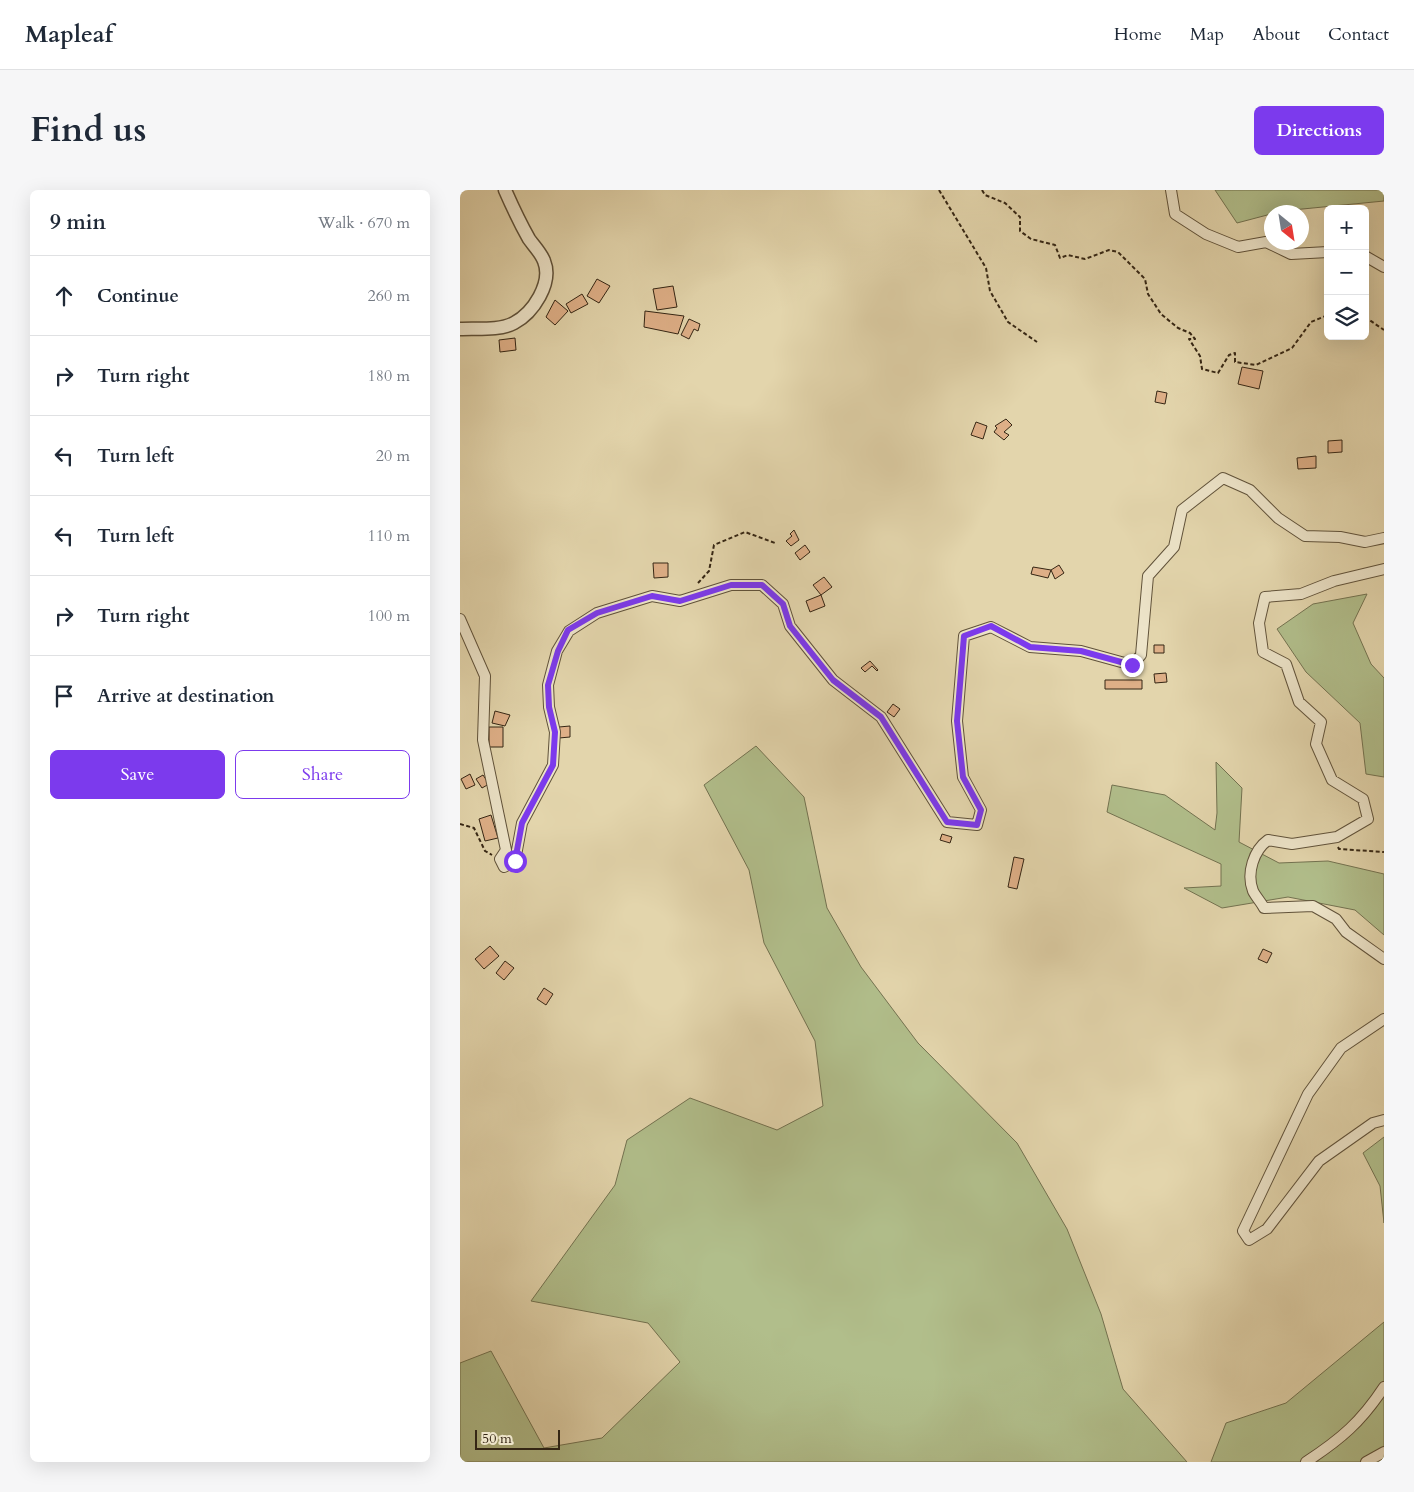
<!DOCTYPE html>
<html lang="en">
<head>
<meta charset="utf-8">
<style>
	body { margin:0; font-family:Cardo,serif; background:#f6f6f7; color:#1f2937 }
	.controls { position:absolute; right:15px; top:15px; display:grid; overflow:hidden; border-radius:8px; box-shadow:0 5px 20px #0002 }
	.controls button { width:45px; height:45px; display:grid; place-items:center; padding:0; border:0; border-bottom:1px solid #e0e1e3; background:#fff; color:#1f2937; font:25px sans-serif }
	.compass { position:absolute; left:804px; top:15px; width:45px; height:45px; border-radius:50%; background:#fff; box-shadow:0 5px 20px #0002; rotate:150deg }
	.scale { position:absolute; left:15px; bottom:12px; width:85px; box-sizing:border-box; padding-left:5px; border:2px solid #352614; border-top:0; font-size:14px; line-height:18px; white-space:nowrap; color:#352614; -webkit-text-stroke:4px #ede4c9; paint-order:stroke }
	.stop { position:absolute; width:15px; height:15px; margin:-11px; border:4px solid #7c3aed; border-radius:50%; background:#fff }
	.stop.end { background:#7c3aed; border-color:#fff; box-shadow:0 1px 5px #0008 }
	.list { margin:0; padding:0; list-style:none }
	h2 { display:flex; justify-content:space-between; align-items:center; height:65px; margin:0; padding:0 20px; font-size:21px }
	h2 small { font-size:16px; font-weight:400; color:#747a83 }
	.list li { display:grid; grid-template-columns:32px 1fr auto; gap:15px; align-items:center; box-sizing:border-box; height:80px; padding:0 20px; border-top:1px solid #e0e1e3 }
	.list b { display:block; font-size:19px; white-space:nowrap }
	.list em { font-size:16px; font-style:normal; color:#747a83 }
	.actions { display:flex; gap:10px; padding:15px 20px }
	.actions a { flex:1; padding:11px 0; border:1px solid #7c3aed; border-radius:8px; text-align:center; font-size:18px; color:#7c3aed }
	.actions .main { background:#7c3aed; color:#fff }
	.icon { flex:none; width:28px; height:28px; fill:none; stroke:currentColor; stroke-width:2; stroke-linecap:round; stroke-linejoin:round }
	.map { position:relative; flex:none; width:924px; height:1272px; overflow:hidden; border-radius:8px }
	header { display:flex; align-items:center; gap:30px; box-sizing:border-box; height:70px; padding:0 25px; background:#fff; border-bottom:1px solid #e0e1e3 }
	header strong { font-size:24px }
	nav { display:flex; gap:28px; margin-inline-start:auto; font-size:18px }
	.intro { display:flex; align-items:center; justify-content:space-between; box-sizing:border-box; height:120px; padding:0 30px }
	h1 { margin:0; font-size:35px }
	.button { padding:12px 22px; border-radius:8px; background:#7c3aed; color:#fff; font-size:18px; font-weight:700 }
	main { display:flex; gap:30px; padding:0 30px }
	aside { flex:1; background:#fff; border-radius:8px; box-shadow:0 5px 20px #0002 }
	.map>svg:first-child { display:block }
	.green { fill:#b1be8b; stroke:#737250 }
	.building { fill:#deaf87; stroke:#352614 }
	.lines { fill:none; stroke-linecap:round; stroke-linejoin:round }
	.minor-casing { stroke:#60523a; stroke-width:12 }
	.tertiary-casing { stroke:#60523a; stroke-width:15 }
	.path { stroke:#352614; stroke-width:2; stroke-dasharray:4 2.5; stroke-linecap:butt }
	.minor { stroke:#ede4c9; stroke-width:10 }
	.tertiary { stroke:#ede4c9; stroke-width:12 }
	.route { stroke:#7c3aed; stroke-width:6 }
</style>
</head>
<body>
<header>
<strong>Mapleaf</strong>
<nav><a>Home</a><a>Map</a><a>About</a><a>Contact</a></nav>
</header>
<div class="intro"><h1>Find us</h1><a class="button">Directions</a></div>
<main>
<aside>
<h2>9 min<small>Walk · 670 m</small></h2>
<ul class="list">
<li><svg class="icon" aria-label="ahead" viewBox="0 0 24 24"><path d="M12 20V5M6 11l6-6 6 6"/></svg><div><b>Continue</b></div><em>260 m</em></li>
<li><svg class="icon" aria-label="right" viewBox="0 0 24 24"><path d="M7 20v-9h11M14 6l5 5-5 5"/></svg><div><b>Turn right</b></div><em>180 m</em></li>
<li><svg class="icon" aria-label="left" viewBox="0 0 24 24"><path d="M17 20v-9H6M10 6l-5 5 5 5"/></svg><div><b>Turn left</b></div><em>20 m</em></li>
<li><svg class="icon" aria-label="left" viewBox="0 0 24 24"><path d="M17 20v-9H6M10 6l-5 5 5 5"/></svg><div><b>Turn left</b></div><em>110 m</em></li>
<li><svg class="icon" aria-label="right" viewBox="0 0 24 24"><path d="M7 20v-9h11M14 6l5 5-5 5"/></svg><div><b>Turn right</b></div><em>100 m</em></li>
<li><svg class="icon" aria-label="arrive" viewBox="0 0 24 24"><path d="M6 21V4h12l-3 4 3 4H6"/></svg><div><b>Arrive at destination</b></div></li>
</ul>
<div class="actions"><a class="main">Save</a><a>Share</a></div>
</aside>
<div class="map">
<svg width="924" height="1272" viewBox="0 0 924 1272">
	<rect width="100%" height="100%" fill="#e3d5ac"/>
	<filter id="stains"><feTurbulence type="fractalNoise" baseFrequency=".004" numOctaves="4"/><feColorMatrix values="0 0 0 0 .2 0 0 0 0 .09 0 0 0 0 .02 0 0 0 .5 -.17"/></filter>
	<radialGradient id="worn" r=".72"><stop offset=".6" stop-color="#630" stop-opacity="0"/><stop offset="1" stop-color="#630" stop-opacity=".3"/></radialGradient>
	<path class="green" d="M 755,0 L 924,0 L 924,11 L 812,22 L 811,24 L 777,33 Z
		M 907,404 L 893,433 L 911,474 L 924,488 L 924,587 L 906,584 L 900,533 L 846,482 L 817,439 L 853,414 Z
		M 296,556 L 344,607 L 367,718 L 401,777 L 458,853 L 557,953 L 607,1039 L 641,1124 L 663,1199 L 727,1272 L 0,1272 L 0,1173 L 31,1161 L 84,1258 L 142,1248 L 220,1172 L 188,1133 L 71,1111 L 155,995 L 167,950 L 230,908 L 317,940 L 363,916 L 355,851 L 304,753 L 289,680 L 244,595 Z
		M 756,572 L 782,598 L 779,652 L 819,673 L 868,671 L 924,684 L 924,745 L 895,720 L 828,707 L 762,718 L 724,698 L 761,696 L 761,674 L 647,622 L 652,595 L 705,605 L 755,640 L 757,623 Z
		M 924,947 L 924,1033 L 920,996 L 903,963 Z
		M 924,1132 L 924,1272 L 751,1272 L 766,1233 L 826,1213 Z"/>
	<path class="building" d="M 137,89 L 150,96 L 139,113 L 127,106 Z
		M 213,96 L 217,117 L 197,120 L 193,99 Z
		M 122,104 L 128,114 L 111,123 L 106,114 Z
		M 95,110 L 108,121 L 95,135 L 86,127 Z
		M 185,121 L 224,126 L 218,144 L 184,137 Z
		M 229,129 L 240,134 L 238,141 L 234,139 L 229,149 L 221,145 Z
		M 55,148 L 56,160 L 40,162 L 39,150 Z
		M 782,177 L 803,181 L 799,199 L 778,194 Z
		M 697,201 L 707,203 L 705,214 L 695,212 Z
		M 546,229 L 552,235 L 544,242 L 549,245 L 544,250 L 534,242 L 537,238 L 535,236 Z
		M 516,232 L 527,236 L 523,249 L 511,245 Z
		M 882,250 L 882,262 L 868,263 L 868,251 Z
		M 856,266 L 856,278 L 838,279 L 837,268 Z
		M 334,340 L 339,350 L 331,356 L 326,351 L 332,346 L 330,344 Z
		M 345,355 L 350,362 L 340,370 L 335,363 Z
		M 193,373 L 208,373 L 208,387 L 194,388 Z
		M 599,375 L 604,383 L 595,389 L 591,380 Z
		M 573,377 L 591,380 L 588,388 L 571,384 Z
		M 364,387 L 372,397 L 361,405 L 353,395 Z
		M 361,405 L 365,416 L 350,422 L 346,411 Z
		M 694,455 L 704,455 L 704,463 L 694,463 Z
		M 410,471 L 418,480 L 417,481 L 412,476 L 405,482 L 401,478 Z
		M 706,483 L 707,492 L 695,493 L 694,484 Z
		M 645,490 L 682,490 L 682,499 L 645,499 Z
		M 433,514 L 440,519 L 434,527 L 427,522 Z
		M 35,521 L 50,525 L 45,536 L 32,533 Z
		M 110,536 L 110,547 L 99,548 L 99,537 Z
		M 29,537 L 43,537 L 43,557 L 29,557 Z
		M 10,584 L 15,595 L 6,599 L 1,589 Z
		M 23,585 L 29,594 L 22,598 L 16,589 Z
		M 31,625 L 38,648 L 25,651 L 19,629 Z
		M 482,644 L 492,647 L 490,653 L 480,650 Z
		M 554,667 L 564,669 L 557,699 L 548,697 Z
		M 30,756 L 39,766 L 24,779 L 15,769 Z
		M 803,759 L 812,763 L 807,773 L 798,769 Z
		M 45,771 L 54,778 L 44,790 L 36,783 Z
		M 84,798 L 93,804 L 86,815 L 77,809 Z"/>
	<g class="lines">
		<defs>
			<path id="minor" d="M 711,0 L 715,24 L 746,44 L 778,57 L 806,52 L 831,64 L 868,62
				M 905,66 L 924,77
				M 924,379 L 874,391 L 841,404 L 805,407 L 799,433 L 803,462 L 826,474 L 839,512 L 861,532 L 856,554 L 872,590 L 903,609 L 908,629 L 877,647 L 832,654 L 808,650 C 794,660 786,683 793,701 C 796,707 801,712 804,718 L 853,716 L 876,729 L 886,742 L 924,769
				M 0,429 L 25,486 L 23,550 L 46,660 L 40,669 L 44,677 L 55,671 L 62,633 L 93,575 L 95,542 L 89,517 L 88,495 L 97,461 L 109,441 L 137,423 L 192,406 L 220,411 L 271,395 L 302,395 L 323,414 L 330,436 L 373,490 L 421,527 L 487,632 L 517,635 L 521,620 L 503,587 L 497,531 L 504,446 L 531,437 L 570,457 L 621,461 L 672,475 L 681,465 L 688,386 L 714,357 L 722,320 L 763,288 L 790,300 L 818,328 L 845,346 L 880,347 L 905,352 L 924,348
				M 924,829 L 881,858 L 848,904 L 783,1041 L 789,1050 L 807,1039 L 859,971 L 913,933 L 924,930
				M 846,1272 C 881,1249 901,1232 924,1197
				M 906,1272 L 924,1262"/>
			<path id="tertiary" d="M 0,139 C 16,138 39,141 54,133 C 73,123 93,93 84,71 C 81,63 74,56 69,49 C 60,33 52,16 45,0"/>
		</defs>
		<use href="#minor" class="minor-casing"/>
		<use href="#tertiary" class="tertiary-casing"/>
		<path class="path" d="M 479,0 L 526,78 L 530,101 L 548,132 L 577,152
			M 522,0 L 525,5 L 545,13 L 560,27 L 560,41 L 571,49 L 595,55 L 600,68 L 608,65 L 625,69 L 649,60 L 658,62 L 685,89 L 688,104 L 701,124 L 718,138 L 730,143 L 735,149 L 729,149 L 740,166 L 742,179 L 758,183 L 769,165 L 775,163 L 775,172 L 796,175 L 832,158 L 851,132 L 868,125
			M 905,127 L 924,140
			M 238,393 L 249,381 L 254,355 L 285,342 L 315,353
			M 0,634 L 14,638 L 25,661 L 32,665
			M 878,657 L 879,659 L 924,662"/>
		<use href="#minor" class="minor"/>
		<use href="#tertiary" class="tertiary"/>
	</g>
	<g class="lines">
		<path class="route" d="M 55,671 L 62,633 L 93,575 L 95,542 L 89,517 L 88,495 L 98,461 L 108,440 L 137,423 L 192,406 L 220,411 L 271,395 L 302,395 L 323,414 L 330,436 L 373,490 L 421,527 L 487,632 L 517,635 L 521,620 L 503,587 L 497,531 L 504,446 L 531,436 L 570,457 L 621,461 L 672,475"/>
	</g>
	<rect width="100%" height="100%" filter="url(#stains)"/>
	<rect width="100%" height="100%" fill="url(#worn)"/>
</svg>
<div class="controls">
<button>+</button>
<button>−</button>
<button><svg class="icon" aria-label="layers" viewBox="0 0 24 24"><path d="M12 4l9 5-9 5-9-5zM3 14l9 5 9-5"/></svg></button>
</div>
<svg class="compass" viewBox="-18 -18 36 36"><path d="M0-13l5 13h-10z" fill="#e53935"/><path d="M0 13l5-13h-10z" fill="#747a83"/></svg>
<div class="scale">50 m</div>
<div class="stop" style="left:55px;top:671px"></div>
<div class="stop end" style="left:672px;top:475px"></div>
</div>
</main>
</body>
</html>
